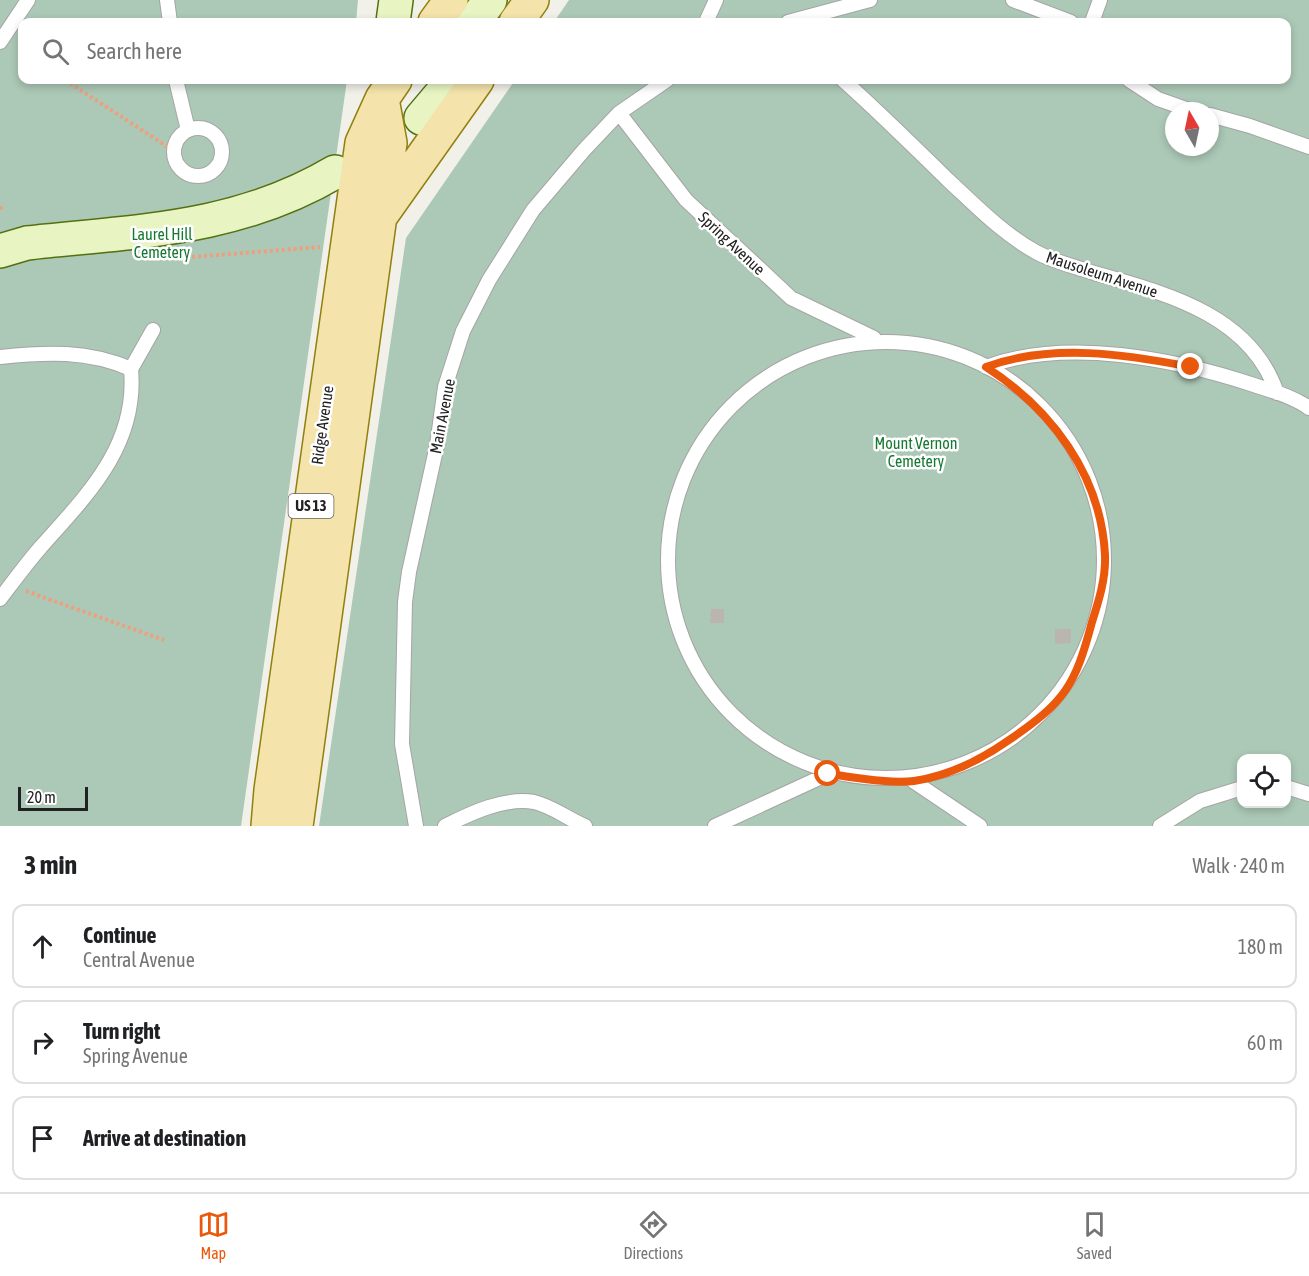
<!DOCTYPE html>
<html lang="en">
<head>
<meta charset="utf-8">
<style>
	body { margin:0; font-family:"Asap Condensed",sans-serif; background:#f6f6f6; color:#202124 }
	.controls { position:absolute; right:18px; bottom:18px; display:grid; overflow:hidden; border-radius:12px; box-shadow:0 3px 9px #0003 }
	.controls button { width:54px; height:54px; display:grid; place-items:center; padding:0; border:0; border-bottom:2px solid #e0e0e0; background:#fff; color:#202124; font:30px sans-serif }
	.compass { position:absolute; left:1165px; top:102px; width:54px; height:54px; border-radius:50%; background:#fff; box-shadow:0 3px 9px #0003; rotate:351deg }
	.scale { position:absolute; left:18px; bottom:15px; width:70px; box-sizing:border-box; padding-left:6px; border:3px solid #212121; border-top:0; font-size:16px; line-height:21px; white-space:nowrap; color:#212121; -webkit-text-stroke:4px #fff; paint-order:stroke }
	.stop { position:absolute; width:18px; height:18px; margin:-14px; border:4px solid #ea580c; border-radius:50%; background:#fff }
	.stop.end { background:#ea580c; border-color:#fff; box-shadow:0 2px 6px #0008 }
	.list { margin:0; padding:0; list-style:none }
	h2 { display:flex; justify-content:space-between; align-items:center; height:78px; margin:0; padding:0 24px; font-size:26px }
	h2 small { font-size:20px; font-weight:400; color:#757577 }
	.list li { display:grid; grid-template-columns:39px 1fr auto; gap:18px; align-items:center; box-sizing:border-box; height:84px; margin:0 12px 12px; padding:0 12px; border:2px solid #e0e0e0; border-radius:12px }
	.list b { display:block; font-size:22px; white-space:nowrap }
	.list p { margin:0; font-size:20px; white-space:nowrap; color:#757577 }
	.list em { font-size:20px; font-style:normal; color:#757577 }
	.icon { flex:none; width:33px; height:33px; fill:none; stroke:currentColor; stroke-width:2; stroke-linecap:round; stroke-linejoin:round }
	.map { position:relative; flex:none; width:1309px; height:826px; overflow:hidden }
	.search { position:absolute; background:#fff; box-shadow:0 3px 9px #0003; left:18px; right:18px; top:18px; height:66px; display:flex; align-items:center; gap:15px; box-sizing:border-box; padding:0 21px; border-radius:12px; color:#757577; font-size:22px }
	.sheet { height:366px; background:#fff }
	nav { display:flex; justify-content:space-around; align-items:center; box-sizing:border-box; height:84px; border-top:2px solid #e0e0e0; background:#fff; font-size:16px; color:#757577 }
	nav a { display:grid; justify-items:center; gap:3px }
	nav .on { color:#ea580c }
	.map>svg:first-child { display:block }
	.cemetery { fill:#acc8b6; fill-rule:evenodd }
	.building { fill:#bab6af }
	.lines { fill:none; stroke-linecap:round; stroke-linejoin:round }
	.service-casing { stroke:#a5a5a5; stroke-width:16 }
	.secondary-casing { stroke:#537110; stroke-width:36 }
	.primary-casing { stroke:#91800e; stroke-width:36 }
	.path { stroke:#ee9f7d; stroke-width:4; stroke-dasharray:3 3; stroke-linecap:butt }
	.service { stroke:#fff; stroke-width:14 }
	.secondary { stroke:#e8f5c3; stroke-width:33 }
	.primary { stroke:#f4e3ab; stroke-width:33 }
	.route { stroke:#ea580c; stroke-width:8 }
	.labels { text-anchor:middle; stroke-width:5; stroke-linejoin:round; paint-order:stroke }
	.shield { fill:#fff; stroke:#646464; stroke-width:1.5 }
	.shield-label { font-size:15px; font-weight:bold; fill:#212121 }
	.park-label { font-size:16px; fill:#167832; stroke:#fff }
	.street-label { font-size:16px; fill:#212121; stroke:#fff }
</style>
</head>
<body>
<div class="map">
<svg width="1309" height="826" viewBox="0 0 1309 826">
	<rect width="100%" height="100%" fill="#f1f0e9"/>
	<path class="cemetery" d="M 0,0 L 358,0 L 356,22 L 22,22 L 22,80 L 347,80 L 241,826 L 0,826 Z
		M 569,0 L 1309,0 L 1309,826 L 319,826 L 406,238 L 515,80 L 1286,80 L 1286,22 L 554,22 ZM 1174,111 L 1210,111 L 1210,147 L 1174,147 ZM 1242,758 L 1286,758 L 1286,804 L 1242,804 Z"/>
	<path class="building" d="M 711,609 L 724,609 L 724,623 L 710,623 Z
		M 1055,629 L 1071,629 L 1071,643 L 1055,644 Z"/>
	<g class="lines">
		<defs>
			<path id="service" d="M 167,0 L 170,22
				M 1013,0 L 1071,22
				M 706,22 L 716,0
				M 788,22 L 870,0
				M 1092,22 L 1100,0
				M 0,42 L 28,0
				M 176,80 L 188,130
				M 843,80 C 879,112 913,146 948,180 C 975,205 1003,234 1036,252 C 1052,261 1073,266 1091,272 C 1163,293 1250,313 1277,393
				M 1129,80 L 1158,99 L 1192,111
				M 619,113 L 686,200 L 791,298 L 874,338
				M 1210,115 L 1250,126 L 1309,147
				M174 152a24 24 0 1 1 48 0a24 24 0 1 1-48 0Z
				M668 560a218 218 0 1 1 436 0a218 218 0 1 1-436 0Z
				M 0,357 C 46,352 88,350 131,369 C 138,446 86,496 40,548 C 26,564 13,582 0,599
				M 986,367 C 1066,337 1175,359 1254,385 C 1272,391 1294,397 1309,408
				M 131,369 L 153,330
				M 913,781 L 980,826
				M 1286,787 L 1309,794
				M 416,826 L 402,744 L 405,602 L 409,572 L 437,445 L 445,387 L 463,331 L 489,280 L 533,210 L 584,150 L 619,113 L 667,80
				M 445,826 C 471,813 504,797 534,802 C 552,806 568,819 585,826
				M 715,826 L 828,774
				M 1160,826 L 1200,801 L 1242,788"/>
			<path id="secondary" d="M 393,22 L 396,0
				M 474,22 L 490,0
				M 421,118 L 453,80
				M 0,251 L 27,243 C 137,231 237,230 335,172"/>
			<path id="primary" d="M 435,22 L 451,0
				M 516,22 L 532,0
				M 382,214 L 477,80
				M 268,826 L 271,790 L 362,143 L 382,99 L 395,80
				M 296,826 L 390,143 L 382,99"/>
		</defs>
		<use href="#service" class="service-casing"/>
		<use href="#secondary" class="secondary-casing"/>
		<use href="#primary" class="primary-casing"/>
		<path class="path" d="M 65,80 L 174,151
			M 0,209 L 4,204
			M 192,257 L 320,247
			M 26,591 L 164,640"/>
		<use href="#service" class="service"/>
		<use href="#secondary" class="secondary"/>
		<use href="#primary" class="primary"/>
	</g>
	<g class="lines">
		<path class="route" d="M 828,774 C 853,777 890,784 914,781 C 948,776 982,759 1009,740 C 1065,702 1075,686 1092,622 C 1099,600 1106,578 1105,555 C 1101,475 1051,409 986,367 C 1051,343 1125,354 1191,367"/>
	</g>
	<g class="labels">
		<rect class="shield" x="288.5" y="494" width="45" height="24" rx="4.5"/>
		<g class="shield-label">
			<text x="311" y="511">US 13</text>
		</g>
		<g class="park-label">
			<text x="162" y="240">Laurel Hill<tspan x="162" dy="18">Cemetery</tspan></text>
			<text x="916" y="449">Mount Vernon<tspan x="916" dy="18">Cemetery</tspan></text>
		</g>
		<g class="street-label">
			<text transform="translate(732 243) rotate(43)" y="6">Spring Avenue</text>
			<text transform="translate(1102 274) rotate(18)" y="6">Mausoleum Avenue</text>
			<text transform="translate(442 416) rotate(-79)" y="6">Main Avenue</text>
			<text transform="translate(322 425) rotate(-82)" y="6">Ridge Avenue</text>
		</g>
	</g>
</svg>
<div class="controls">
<button><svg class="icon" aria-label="locate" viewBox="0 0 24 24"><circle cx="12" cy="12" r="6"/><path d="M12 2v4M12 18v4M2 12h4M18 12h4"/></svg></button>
</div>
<svg class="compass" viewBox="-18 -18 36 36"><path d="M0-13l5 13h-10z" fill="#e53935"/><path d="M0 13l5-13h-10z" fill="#757577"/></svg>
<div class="scale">20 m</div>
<div class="stop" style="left:828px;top:774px"></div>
<div class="stop end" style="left:1191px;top:367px"></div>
<div class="search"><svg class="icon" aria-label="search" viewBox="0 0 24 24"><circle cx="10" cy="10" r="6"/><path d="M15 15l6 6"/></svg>Search here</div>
</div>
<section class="sheet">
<h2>3 min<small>Walk · 240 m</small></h2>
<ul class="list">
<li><svg class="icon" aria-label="ahead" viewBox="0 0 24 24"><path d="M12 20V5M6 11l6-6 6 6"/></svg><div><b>Continue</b><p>Central Avenue</p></div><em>180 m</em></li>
<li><svg class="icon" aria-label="right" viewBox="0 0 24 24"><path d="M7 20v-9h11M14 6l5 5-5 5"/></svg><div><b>Turn right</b><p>Spring Avenue</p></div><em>60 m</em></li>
<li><svg class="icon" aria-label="arrive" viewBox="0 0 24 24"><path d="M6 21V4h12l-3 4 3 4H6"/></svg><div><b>Arrive at destination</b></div></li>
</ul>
</section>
<nav>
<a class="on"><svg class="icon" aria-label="map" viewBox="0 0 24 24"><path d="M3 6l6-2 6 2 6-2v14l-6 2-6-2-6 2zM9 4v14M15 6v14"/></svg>Map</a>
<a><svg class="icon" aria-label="directions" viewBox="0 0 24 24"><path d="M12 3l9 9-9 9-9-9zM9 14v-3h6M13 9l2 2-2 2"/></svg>Directions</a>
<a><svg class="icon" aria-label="saved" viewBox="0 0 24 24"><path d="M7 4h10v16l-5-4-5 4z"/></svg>Saved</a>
</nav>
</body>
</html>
